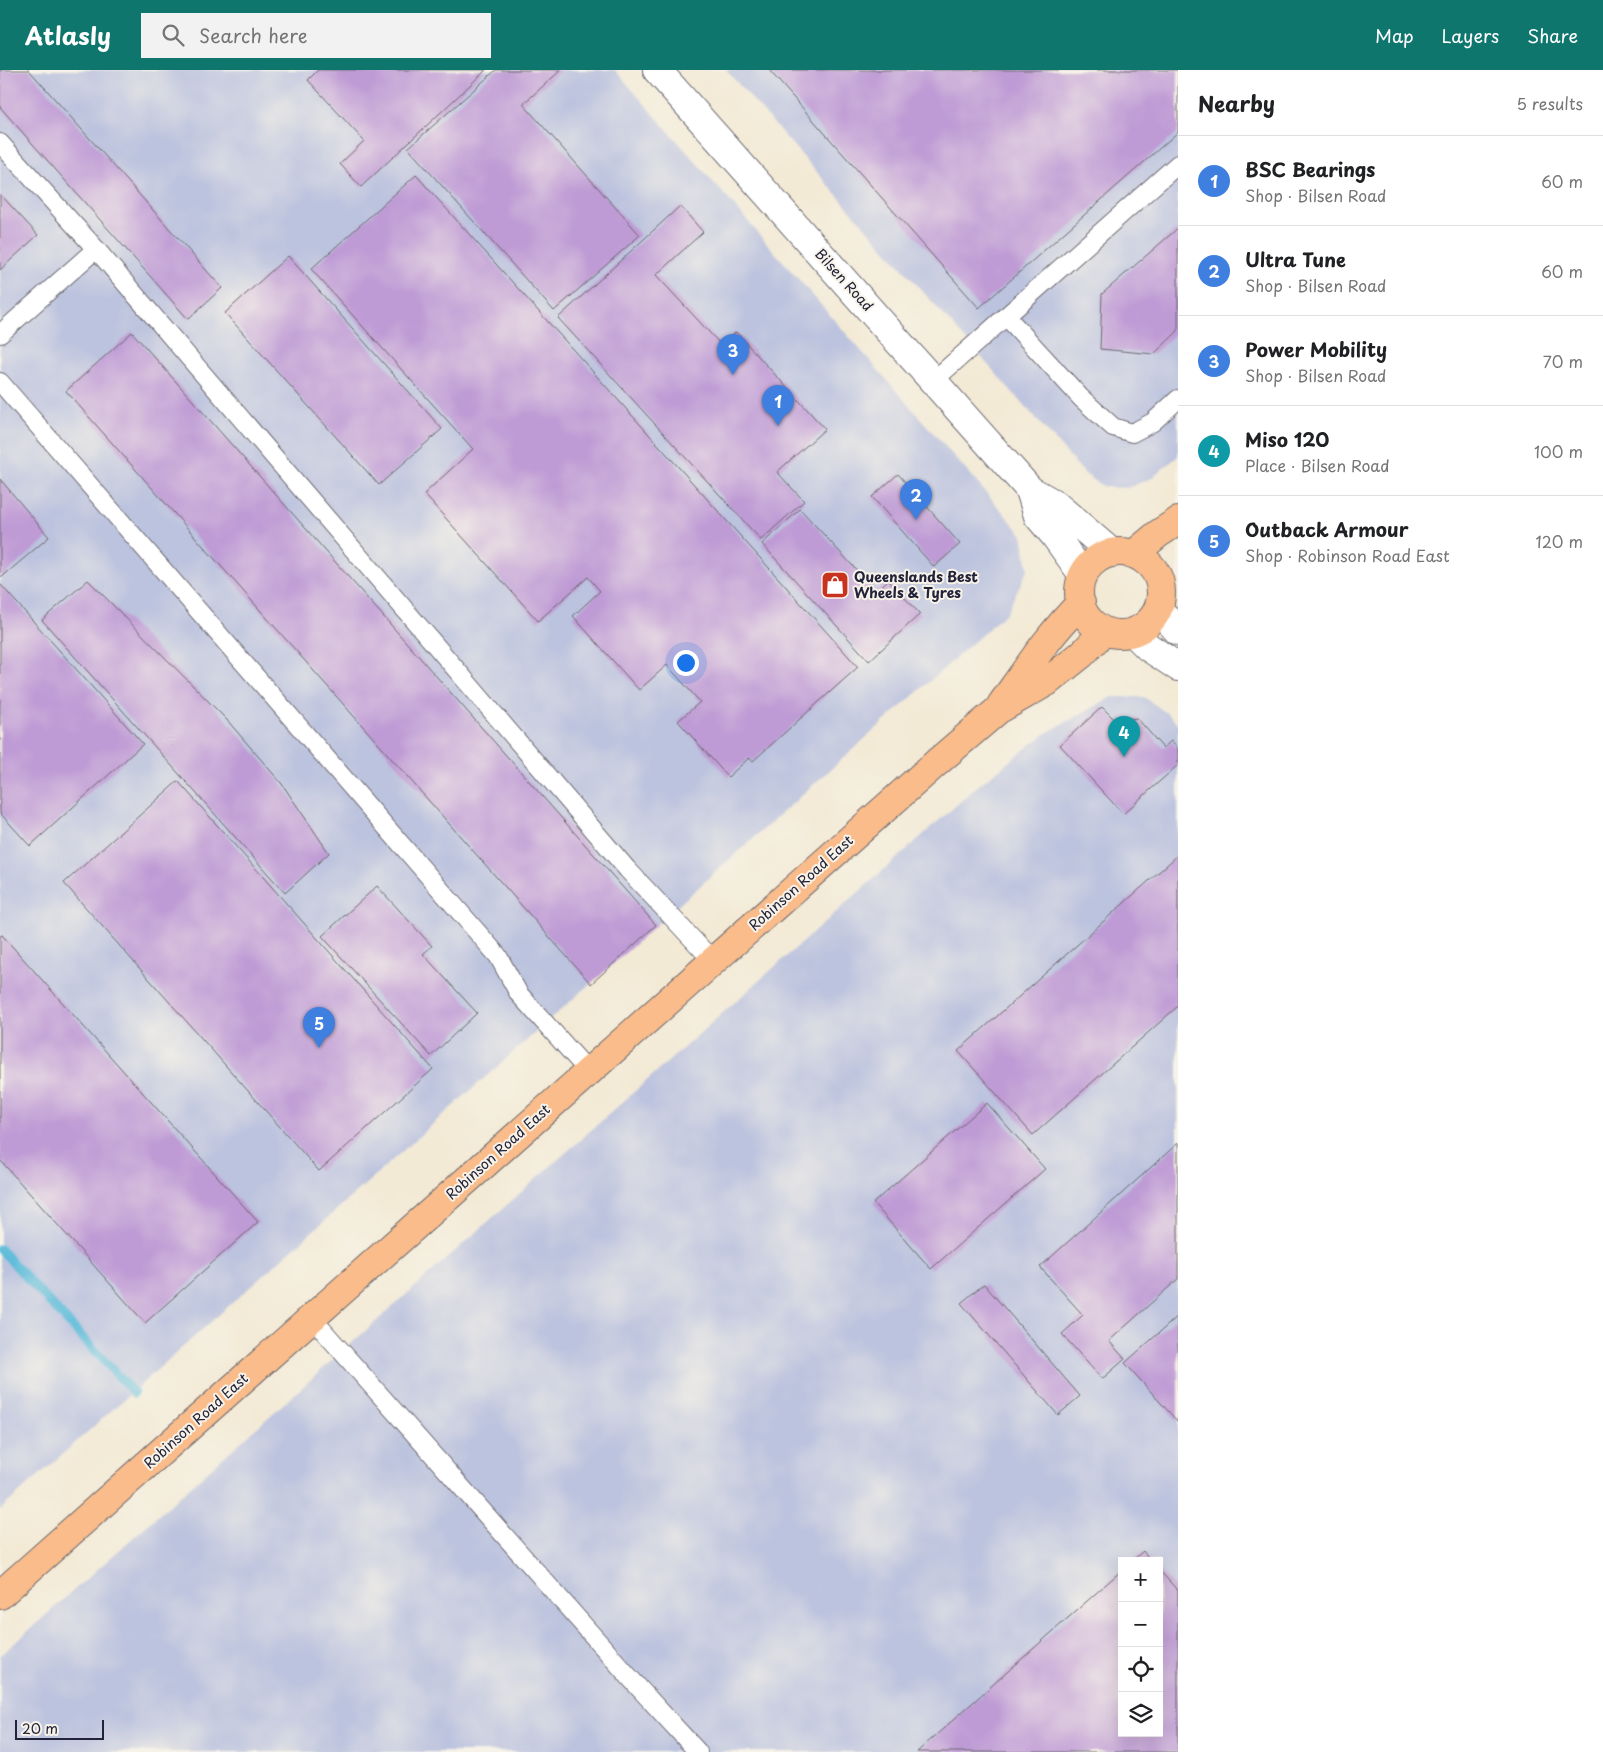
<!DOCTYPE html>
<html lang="en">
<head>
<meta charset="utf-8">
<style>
	body { margin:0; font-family:"Playpen Sans",sans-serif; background:#f2f2f2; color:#202124 }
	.controls { position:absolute; right:15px; bottom:15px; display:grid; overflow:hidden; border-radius:0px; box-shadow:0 5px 20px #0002 }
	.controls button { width:45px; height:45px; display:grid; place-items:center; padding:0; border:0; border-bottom:1px solid #e0e0e0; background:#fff; color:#202124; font:25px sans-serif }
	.scale { position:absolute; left:15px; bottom:12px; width:89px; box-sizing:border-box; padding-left:5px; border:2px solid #22223b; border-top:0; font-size:14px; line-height:18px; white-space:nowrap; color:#22223b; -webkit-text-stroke:4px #f7f3e8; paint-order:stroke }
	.you { position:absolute; left:685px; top:592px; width:18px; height:18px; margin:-12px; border:4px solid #fff; border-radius:50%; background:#1a73e8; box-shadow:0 0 0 8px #1a73e833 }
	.badge { display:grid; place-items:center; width:32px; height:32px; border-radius:50%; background:#0f766e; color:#fff; font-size:16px; font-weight:700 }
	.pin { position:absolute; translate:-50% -41px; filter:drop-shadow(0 1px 2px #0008) }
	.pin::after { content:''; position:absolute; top:26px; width:18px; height:15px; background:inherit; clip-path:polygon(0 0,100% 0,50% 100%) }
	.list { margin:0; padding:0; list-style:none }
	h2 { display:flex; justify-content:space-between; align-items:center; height:65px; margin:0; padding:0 20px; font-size:21px }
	h2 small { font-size:16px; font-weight:400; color:#757577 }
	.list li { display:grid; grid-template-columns:32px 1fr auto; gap:15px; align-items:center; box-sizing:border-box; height:90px; padding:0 20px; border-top:1px solid #e0e0e0 }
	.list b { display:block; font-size:19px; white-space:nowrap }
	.list p { margin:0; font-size:16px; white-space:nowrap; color:#757577 }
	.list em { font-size:16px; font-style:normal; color:#757577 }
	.icon { flex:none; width:28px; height:28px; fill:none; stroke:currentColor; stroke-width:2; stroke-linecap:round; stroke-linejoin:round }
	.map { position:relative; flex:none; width:1178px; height:1682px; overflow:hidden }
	header { display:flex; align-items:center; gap:30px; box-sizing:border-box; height:70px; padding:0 25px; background:#0f766e; color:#fff }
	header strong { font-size:24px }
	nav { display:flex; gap:28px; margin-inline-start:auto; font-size:18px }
	.search { width:350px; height:45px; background:#f2f2f2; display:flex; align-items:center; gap:12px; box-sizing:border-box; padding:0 18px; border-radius:0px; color:#757577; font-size:19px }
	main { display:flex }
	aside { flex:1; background:#fff }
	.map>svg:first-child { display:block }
	.industrial { fill:#bcc3de; fill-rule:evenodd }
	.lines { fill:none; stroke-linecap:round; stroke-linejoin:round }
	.stream { stroke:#5cbbda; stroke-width:9 }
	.building { fill:#bf9bd5 }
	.service-casing { stroke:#6b6871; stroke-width:20 }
	.tertiary-casing { stroke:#6b6871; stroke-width:30 }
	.primary-casing { stroke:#6b6871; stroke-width:30 }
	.service { stroke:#fff; stroke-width:18 }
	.tertiary { stroke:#fff; stroke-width:28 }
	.primary { stroke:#f9bc8a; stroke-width:28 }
	.labels { text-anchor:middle; stroke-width:4; stroke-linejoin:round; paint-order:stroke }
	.street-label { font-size:14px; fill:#22223b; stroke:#f7f3e8 }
	.poi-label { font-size:14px; font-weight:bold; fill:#22223b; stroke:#f7f3e8; text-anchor:start }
</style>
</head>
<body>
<header>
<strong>Atlasly</strong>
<div class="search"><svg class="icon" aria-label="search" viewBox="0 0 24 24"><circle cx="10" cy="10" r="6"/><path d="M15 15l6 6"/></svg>Search here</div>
<nav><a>Map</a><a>Layers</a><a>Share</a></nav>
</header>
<main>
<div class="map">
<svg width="1178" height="1682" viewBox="0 0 1178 1682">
	<rect width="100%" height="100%" fill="#f7f3e8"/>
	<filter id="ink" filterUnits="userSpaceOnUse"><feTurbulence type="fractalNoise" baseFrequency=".02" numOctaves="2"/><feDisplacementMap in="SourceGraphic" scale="10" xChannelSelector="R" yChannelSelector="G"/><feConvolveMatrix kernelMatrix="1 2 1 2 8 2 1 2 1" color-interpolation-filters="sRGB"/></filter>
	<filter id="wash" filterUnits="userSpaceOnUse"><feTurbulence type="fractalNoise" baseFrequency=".0096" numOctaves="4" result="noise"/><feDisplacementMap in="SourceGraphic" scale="20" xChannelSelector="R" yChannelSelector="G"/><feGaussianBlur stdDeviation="1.12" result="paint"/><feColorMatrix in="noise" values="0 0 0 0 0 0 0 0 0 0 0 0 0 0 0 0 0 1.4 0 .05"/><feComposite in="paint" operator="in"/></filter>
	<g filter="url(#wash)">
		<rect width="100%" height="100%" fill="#f3ead5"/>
		<path class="industrial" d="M 0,0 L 615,0 L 1022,464 L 1028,499 L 1006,543 L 0,1440 Z
			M 726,0 L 1178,0 L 1178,386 L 1152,408 L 1127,418 L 1104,417 L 1085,404 Z
			M 1112,627 L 1144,627 L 1168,644 L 1178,654 L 1178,1682 L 0,1682 L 0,1586 L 979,715 L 1046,663 ZM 1122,1491 L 1159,1491 L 1159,1663 L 1122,1663 Z"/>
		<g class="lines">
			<path class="stream" d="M 0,1179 L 134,1323"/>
		</g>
		<g id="blocks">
			<path class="building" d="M 0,0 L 29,0 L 222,218 L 188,249 L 0,37 Z
				M 318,0 L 486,0 L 361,117 L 340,94 L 364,71 L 308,10 Z
				M 496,0 L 561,0 L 523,34 L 640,165 L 554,241 L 408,78 Z
				M 769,0 L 1178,0 L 1178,62 L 979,238 Z
				M 416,105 L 858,597 L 753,691 L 749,688 L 728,707 L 678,651 L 700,632 L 667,595 L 639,620 L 573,546 L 600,521 L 588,507 L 538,551 L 424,424 L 473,379 L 311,199 Z
				M 0,124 L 38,165 L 0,200 Z
				M 680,136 L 703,162 L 656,205 L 721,275 L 736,262 L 825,359 L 777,402 L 804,431 L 761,470 L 558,248 Z
				M 1178,158 L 1178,261 L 1154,284 L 1100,279 L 1102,224 Z
				M 288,186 L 442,359 L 379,415 L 225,243 Z
				M 132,262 L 656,855 L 591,914 L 66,321 Z
				M 898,404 L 960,474 L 934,497 L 872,427 Z
				M 0,409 L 49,467 L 2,507 L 0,505 Z
				M 800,439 L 876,521 L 888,510 L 920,544 L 869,591 L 762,474 Z
				M 88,510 L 226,649 L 282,714 L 329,783 L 285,823 L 42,550 Z
				M 0,514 L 143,674 L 30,776 L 0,743 Z
				M 1102,637 L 1116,651 L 1137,648 L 1163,678 L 1171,671 L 1178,679 L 1178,695 L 1123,744 L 1060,675 Z
				M 178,711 L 433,999 L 319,1101 L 64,813 Z
				M 1178,785 L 1178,936 L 1033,1065 L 958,981 Z
				M 377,816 L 432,876 L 423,884 L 477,943 L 431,986 L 322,866 Z
				M 2,865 L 258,1152 L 145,1253 L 0,1090 L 0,866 Z
				M 987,1033 L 1045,1099 L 931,1199 L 873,1133 Z
				M 1178,1073 L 1178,1209 L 1109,1271 L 1125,1289 L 1102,1309 L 1062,1264 L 1083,1245 L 1040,1197 Z
				M 984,1214 L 1080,1326 L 1058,1345 L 961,1233 Z
				M 1178,1246 L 1178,1352 L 1125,1293 Z
				M 1143,1481 L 1151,1491 L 1132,1491 Z
				M 1122,1500 L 1122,1663 L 1159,1663 L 1159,1500 L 1178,1521 L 1178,1682 L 917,1682 Z"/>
		</g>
	</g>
	<g filter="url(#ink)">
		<use href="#blocks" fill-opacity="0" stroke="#6b6871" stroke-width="1"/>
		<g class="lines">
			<defs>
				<path id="service" d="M 0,73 L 96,179 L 627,799 L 713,891
					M 1006,246 L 1081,328 L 1113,357 L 1132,363 L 1153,352 L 1178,329
					M 0,264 L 96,179
					M 933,311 L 1178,94
					M 0,312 L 498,886 L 519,924 L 589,1002
					M 312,1248 L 640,1619 L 698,1682"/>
				<path id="tertiary" d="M 657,0 L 1030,420 L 1055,434 L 1112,483
					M 1030,420 L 1038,446 L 1055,466 L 1083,505
					M 1158,539 L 1178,561
					M 1133,562 L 1148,577 L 1178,597"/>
				<path id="primary" d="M1079 523a41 41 0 1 1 82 0a41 41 0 1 1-82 0Z
					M 1134,484 L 1158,464 L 1178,451
					M 1001,635 C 1026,600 1050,563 1081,533
					M 0,1525 L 935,694 L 998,640 L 1047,612 L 1082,584 L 1104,561"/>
			</defs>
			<use href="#service" class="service-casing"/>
			<use href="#tertiary" class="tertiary-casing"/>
			<use href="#primary" class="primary-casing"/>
			<use href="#service" class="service"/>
			<use href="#tertiary" class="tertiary"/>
			<use href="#primary" class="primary"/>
		</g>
	</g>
	<defs>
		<symbol id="shop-square" viewBox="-11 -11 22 22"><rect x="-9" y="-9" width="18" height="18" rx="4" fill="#c8321e" stroke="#f7f3e8"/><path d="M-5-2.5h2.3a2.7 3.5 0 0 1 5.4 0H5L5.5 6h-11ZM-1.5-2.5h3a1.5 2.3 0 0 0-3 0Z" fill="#fff"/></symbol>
	</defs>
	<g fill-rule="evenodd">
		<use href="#shop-square" x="819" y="499" width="32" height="32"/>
	</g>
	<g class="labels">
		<g class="street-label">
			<text transform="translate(844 210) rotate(48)" y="5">Bilsen Road</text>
			<text transform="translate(801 813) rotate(-42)" y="5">Robinson Road East</text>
			<text transform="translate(498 1082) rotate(-42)" y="5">Robinson Road East</text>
			<text transform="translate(196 1351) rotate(-42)" y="5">Robinson Road East</text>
		</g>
		<g class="poi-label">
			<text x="854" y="512">Queenslands Best<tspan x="854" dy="16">Wheels &amp; Tyres</tspan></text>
		</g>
	</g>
</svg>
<div class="controls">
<button>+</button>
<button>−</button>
<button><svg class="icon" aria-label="locate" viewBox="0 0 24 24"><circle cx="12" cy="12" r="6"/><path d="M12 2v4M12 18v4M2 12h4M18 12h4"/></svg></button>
<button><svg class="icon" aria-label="layers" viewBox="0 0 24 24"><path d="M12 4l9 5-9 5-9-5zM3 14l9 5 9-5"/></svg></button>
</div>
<div class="scale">20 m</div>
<div class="you"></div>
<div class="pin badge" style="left:778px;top:356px;background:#3f7fe0">1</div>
<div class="pin badge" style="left:916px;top:450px;background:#3f7fe0">2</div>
<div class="pin badge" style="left:733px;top:305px;background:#3f7fe0">3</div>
<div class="pin badge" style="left:1124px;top:687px;background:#0f9aa8">4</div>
<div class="pin badge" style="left:319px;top:978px;background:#3f7fe0">5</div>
</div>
<aside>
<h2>Nearby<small>5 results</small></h2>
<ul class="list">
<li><span class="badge" style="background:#3f7fe0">1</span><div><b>BSC Bearings</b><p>Shop · Bilsen Road</p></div><em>60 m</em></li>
<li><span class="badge" style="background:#3f7fe0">2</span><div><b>Ultra Tune</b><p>Shop · Bilsen Road</p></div><em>60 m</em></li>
<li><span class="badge" style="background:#3f7fe0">3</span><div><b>Power Mobility</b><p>Shop · Bilsen Road</p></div><em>70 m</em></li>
<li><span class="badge" style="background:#0f9aa8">4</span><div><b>Miso 120</b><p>Place · Bilsen Road</p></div><em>100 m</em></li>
<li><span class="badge" style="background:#3f7fe0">5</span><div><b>Outback Armour</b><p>Shop · Robinson Road East</p></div><em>120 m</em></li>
</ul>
</aside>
</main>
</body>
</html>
